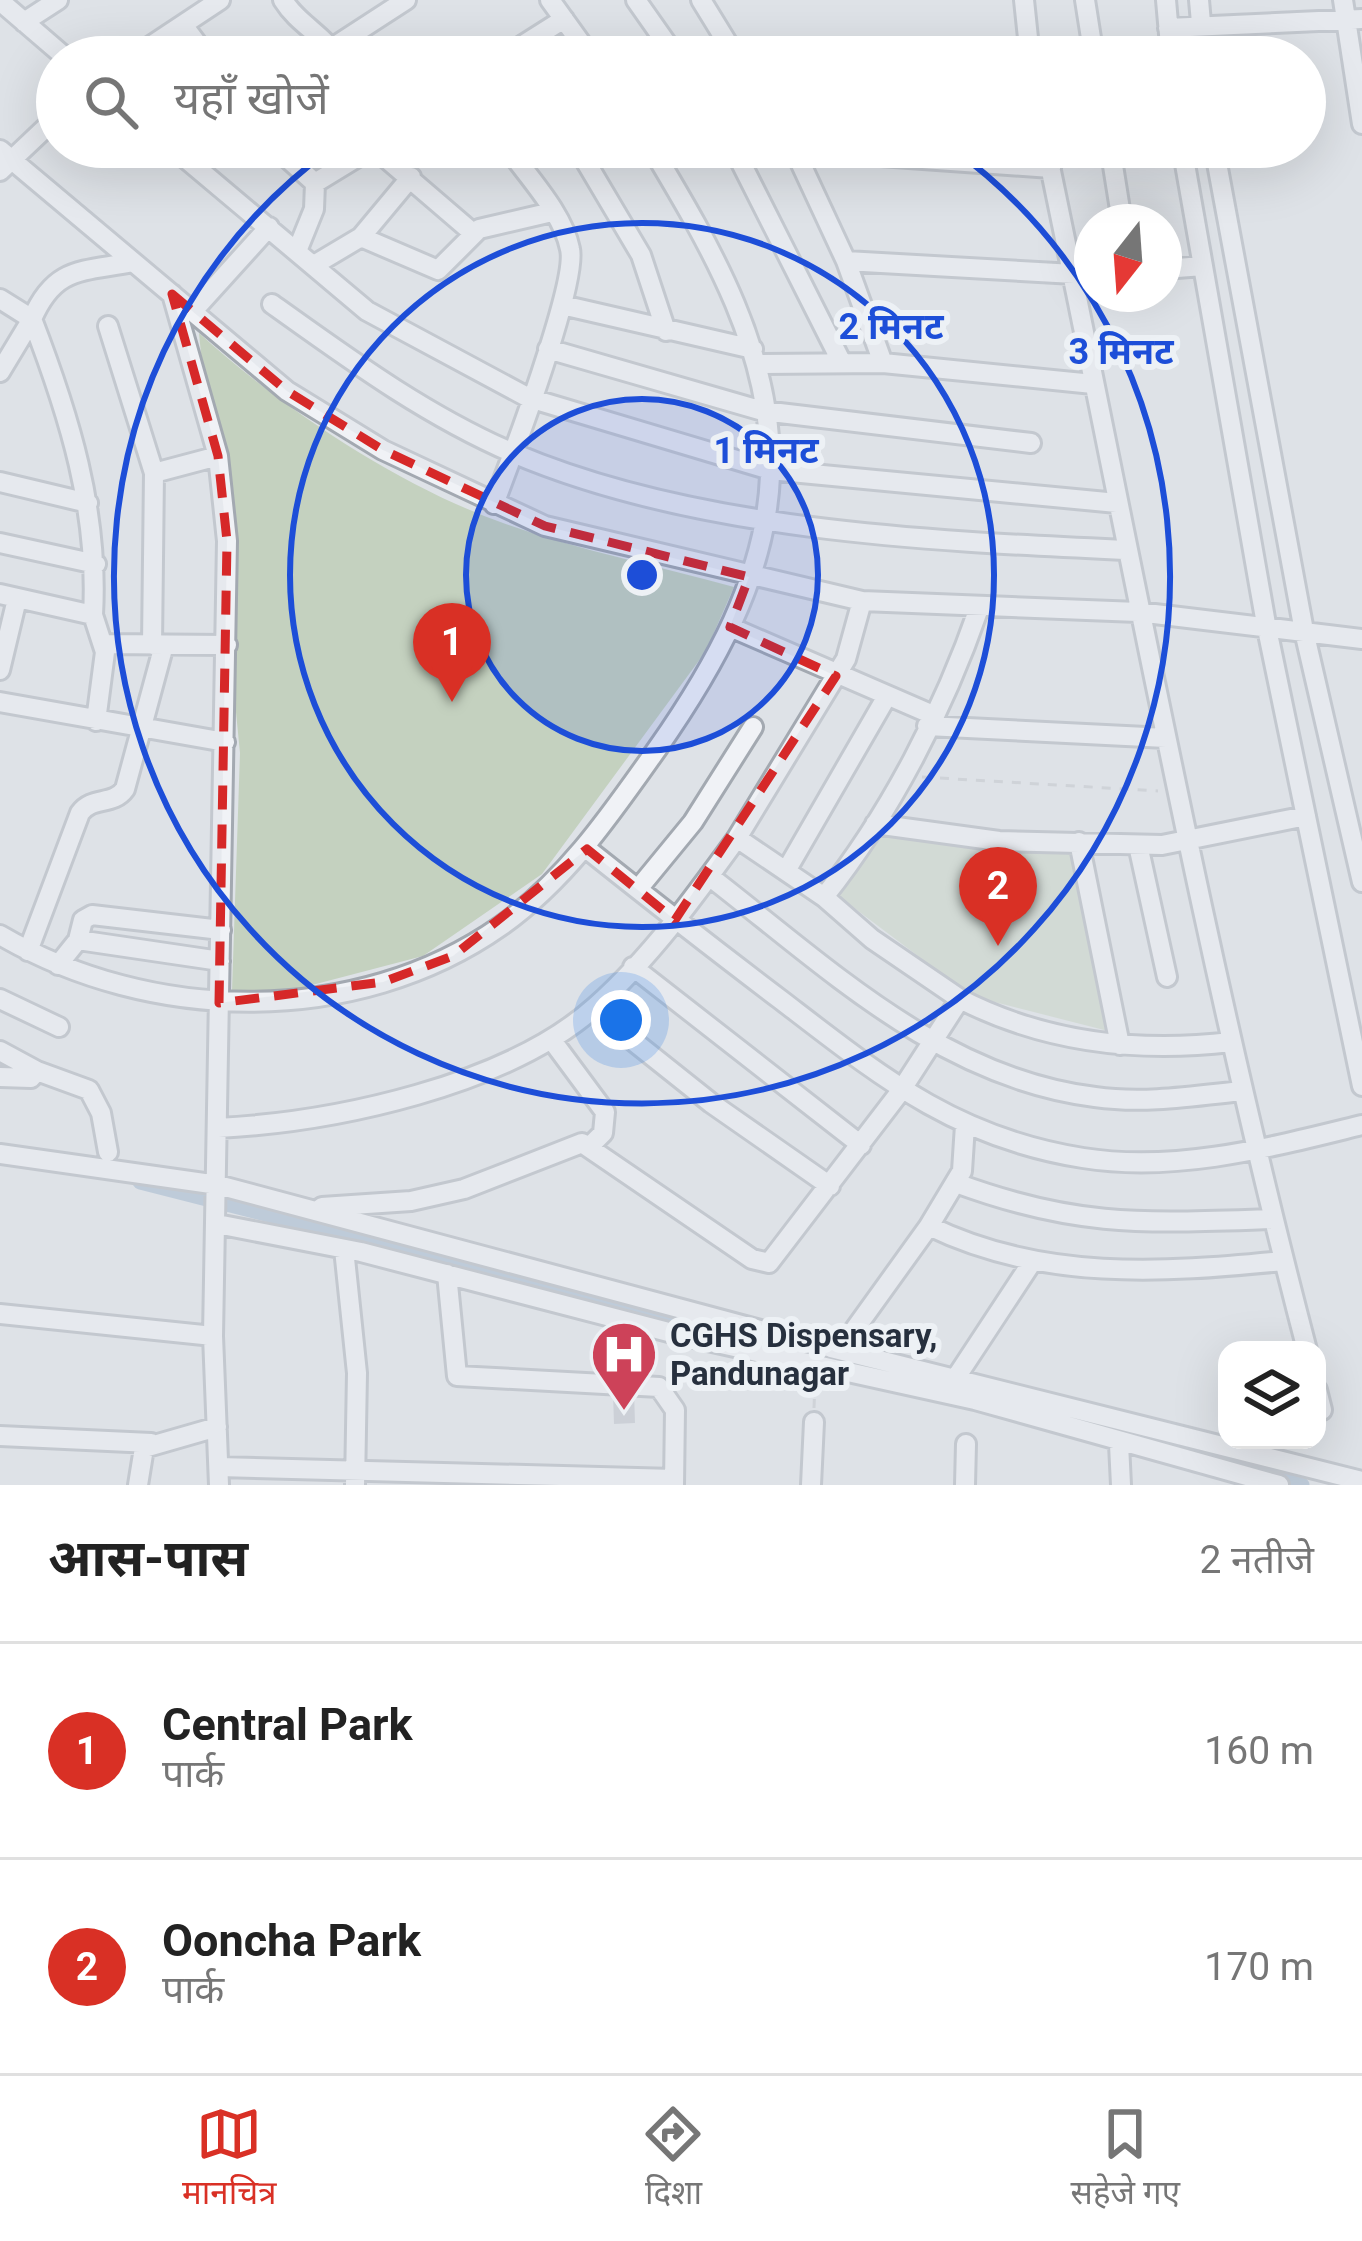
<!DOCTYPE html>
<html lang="hi">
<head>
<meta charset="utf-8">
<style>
	body { margin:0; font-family:Roboto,"Noto Sans Devanagari",sans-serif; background:#f6f6f6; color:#222 }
	.controls { position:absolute; right:36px; bottom:36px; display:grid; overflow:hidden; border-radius:24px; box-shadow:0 12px 48px #0002 }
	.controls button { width:108px; height:108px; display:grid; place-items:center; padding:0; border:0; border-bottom:3px solid #e0e0e0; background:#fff; color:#222; font:60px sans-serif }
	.compass { position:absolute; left:1074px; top:204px; width:108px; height:108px; border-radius:50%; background:#fff; box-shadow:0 12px 48px #0002; rotate:197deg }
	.you { position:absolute; left:621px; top:1020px; width:42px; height:42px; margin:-30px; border:9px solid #fff; border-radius:50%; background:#1a73e8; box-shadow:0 0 0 18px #1a73e833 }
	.badge { display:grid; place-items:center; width:78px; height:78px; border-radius:50%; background:#d93025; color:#fff; font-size:39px; font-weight:700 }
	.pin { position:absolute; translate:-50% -99px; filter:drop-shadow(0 3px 6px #0008) }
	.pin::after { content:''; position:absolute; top:63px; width:42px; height:36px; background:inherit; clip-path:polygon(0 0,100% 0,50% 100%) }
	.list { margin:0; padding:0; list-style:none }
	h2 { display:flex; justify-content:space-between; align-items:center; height:156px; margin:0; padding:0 48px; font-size:51px }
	h2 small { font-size:39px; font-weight:400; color:#767676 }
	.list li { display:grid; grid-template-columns:78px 1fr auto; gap:36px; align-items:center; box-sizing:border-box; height:216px; padding:0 48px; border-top:3px solid #e0e0e0 }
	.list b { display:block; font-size:45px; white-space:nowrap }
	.list p { margin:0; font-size:39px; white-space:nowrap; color:#767676 }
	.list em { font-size:39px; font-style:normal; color:#767676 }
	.icon { flex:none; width:66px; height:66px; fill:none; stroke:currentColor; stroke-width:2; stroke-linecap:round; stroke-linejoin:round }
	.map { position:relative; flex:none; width:1362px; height:1485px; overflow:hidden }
	.search { position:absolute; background:#fff; box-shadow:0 12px 48px #0002; left:36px; right:36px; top:36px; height:132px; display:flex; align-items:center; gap:30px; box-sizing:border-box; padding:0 42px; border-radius:66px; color:#767676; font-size:45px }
	.sheet { height:588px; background:#fff }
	nav { display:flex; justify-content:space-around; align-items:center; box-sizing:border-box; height:168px; border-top:3px solid #e0e0e0; background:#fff; font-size:33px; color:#767676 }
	nav a { display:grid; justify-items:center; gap:6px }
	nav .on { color:#d93025 }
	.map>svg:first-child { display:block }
	.green { fill:#c4d1bf }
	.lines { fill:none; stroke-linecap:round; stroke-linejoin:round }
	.canal { stroke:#98b0c8; stroke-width:15 }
	.building { fill:#b5bbc4 }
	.minor-casing { stroke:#a3a9b1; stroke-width:24 }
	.path { stroke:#bcc0c6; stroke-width:3; stroke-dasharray:9 9; stroke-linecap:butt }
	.minor { stroke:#f0f2f6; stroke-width:18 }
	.marked { fill:none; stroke:#d62828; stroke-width:9; stroke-dasharray:24 15; stroke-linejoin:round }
	.ring { fill:none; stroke:#1d4ed8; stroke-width:6 }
	.labels { text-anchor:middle; stroke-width:12; stroke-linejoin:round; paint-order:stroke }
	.poi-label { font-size:33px; font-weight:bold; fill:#27303e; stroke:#edf1f5; text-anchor:start }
	.centre { fill:#1d4ed8; stroke:#edf1f5; stroke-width:6 }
	.ring-label { font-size:36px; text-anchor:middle; font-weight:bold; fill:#1d4ed8; stroke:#edf1f5; stroke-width:12; stroke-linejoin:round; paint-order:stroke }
</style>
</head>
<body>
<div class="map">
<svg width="1362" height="1485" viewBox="0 0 1362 1485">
	<rect width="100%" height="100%" fill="#dee2e7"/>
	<path class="green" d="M 199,333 C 280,407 399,486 503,523 C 577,550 658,566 734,587 L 706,651 L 542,874 L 423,956 L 293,990 L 232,991 L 240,753 Z
		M 880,835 L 1073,851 L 1108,1031 L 971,996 L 837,895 Z"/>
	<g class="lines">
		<path class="canal" d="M 140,1182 L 866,1367
			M 1272,1477 L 1302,1485"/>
	</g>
	<path class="building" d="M 634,1392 L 635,1423 L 614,1424 L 613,1393 Z"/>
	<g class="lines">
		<defs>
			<path id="minor" d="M 283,0 C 298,24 321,33 338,57
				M 550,0 L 591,57
				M 636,0 L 676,57
				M 701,0 L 736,57
				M 1024,0 L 1030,57
				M 1085,0 L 1094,57
				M 1166,0 L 1171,57
				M 1199,0 L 1204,57
				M 1343,0 L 1362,124
				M 0,1 L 65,57
				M 24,22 L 58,0
				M 183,25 L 207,57
				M 1168,28 L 1362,19
				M 332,48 L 406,0
				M 134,57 L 220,0
				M 504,57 L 564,19
				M 172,147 L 367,311 L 529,398 L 770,470 L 1117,503
				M 275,147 L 315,183 L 374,147
				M 577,147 L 641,255 L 666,331
				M 733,147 L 842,363
				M 793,147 L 846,261 L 883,363 L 1093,384
				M 1046,147 C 1130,549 1203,953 1307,1350
				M 1110,147 L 1122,222
				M 1182,147 L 1266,624 L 1362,1086
				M 1214,147 L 1304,631 L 1362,882
				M 374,148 L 473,233
				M 0,150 L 287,391 L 383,450 L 545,526 L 862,601 L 1138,612 L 1362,639
				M 795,150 L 1051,168
				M 0,171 L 57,117
				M 361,237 L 411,177
				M 297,251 L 314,209 L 315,183
				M 846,261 L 1092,275
				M 314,265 L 361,237 L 438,270 L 479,229 L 552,212
				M 1164,269 L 1203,266
				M 172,294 L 218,456 L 227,541 L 213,1336 L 219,1485
				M 0,299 L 32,319 L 0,372
				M 272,304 C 349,359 425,415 513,453 C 696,531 930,541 1126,550
				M 562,305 L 753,349
				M 193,311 L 269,227
				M 108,326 L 154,473 L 218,456
				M 548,349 L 763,411 L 1031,443
				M 758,364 L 883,363
				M 0,482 L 88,503
				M 494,504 C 510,462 578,283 570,249 C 563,213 528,177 507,147
				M 0,543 L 96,564
				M 0,594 L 93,615 C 99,511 69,415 32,319 C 55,266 82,272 133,262
				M 93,615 L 105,652 L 96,721
				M 730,627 L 933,715
				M 104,644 L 227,645
				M 152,645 L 154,473
				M 0,670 L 17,599
				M 0,702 L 225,742
				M 927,726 L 1166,738
				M 875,824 L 999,841 L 1162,845 L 1306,816
				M 737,838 L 846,659 L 862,601
				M 1079,842 L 1120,1045
				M 1138,845 L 1167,977
				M 587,849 C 651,900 715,950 781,1000 C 880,1076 955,1138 1083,1158 C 1177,1173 1272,1147 1362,1125
				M 786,871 L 887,696
				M 709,876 C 827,967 941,1078 1095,1097 C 1144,1104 1194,1096 1242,1091
				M 638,889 L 693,822 L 753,727
				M 0,935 C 150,1023 356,1028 501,926 C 567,879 611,814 657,749 C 713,669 766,577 770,476 C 774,353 712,249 651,147
				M 78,940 L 83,920 L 92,915 L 221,930
				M 28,951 L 80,813 C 92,796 113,806 125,789 L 164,645
				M 58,965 L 78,940 L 220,961
				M 633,967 L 861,1145
				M 0,999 L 59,1027
				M 960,999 C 1046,1043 1137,1053 1231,1042
				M 593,1009 L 711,1103 L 830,1186
				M 551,1039 L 605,1112 L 603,1133 L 589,1147
				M 0,1051 L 37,1071 L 31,1078 L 0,1077
				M 37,1071 L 89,1090 L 101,1113 L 108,1152
				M 965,1125 L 962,1171 L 929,1226 C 1042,1281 1162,1273 1283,1261
				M 218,1128 C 334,1122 507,1086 596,1006 C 650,958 695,896 737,838 L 824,897 C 890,814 944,709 979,608
				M 0,1154 L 218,1185 L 824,1347 L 847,1340 L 929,1226
				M 956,1183 C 1078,1228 1145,1223 1272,1219
				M 322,1207 L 411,1201 L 464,1189 L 582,1143 L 752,1259 L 769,1263 L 900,1092 L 960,999 L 872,939 L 824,897
				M 217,1224 L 361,1252 L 676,1334 L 975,1400 L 1279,1485
				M 344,1249 L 357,1373 L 355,1485
				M 447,1274 L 457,1376 L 659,1387 L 675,1410 L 674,1485
				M 0,1314 L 213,1336
				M 831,1348 L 1362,1481
				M 955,1379 L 1032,1262
				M 1317,1390 L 1322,1410
				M 0,1436 L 151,1443
				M 1119,1444 L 1121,1485
				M 219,1467 L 674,1479
				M 138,1485 L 144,1448 L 217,1427
				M 811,1485 L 814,1422
				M 965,1485 L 966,1444"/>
		</defs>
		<use href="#minor" class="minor-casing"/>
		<path class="path" d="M 922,777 L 1158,791
			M 814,1408 L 815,1381"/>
		<use href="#minor" class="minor"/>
	</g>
	<path d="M0 0H1362V1485H0ZM 172,294 L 287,391 L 383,450 L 545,526 L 749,577 L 730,627 L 836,676 L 675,920 L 587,849 L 453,956 L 383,982 L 219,1003 L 227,541 L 218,456 Z" fill="#dee2e7" fill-opacity=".55" fill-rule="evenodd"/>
	<path class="marked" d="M 172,294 L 287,391 L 383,450 L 545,526 L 749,577 L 730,627 L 836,676 L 675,920 L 587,849 L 453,956 L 383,982 L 219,1003 L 227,541 L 218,456 Z"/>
	<circle cx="642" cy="575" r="176" fill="#1d4ed8" fill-opacity=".12"/>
	<g class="ring">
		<circle cx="642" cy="575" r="176"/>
		<circle cx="642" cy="575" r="352"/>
		<path d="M541 57A528 528 0 0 1 743 57M952 148A528 528 0 1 1 332 148"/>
	</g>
	<defs>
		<symbol id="hospital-pin" viewBox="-11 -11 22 30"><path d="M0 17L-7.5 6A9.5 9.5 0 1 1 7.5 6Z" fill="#cd4259" stroke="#edf1f5"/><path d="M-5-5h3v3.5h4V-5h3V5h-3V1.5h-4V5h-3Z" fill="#fff"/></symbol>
	</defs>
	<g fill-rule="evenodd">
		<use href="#hospital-pin" x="586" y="1316" width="76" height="104"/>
	</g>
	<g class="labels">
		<g class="poi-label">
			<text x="670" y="1347">CGHS Dispensary,<tspan x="670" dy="38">Pandunagar</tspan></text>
		</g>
	</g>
	<circle cx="642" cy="575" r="18" class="centre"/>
	<g class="ring-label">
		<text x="891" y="339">2 मिनट</text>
		<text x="1121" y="364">3 मिनट</text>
		<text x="766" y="463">1 मिनट</text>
	</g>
</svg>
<div class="controls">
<button><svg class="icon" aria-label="layers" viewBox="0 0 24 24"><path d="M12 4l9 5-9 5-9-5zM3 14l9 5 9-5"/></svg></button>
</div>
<svg class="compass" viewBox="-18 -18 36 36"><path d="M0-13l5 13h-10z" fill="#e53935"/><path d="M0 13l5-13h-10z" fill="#767676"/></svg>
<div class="you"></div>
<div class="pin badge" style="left:452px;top:702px">1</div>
<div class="pin badge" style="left:998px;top:946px">2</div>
<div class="search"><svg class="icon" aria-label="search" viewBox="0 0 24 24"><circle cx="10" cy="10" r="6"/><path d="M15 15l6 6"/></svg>यहाँ खोजें</div>
</div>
<section class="sheet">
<h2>आस-पास<small>2 नतीजे</small></h2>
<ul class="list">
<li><span class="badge">1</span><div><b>Central Park</b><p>पार्क</p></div><em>160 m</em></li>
<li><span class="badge">2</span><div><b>Ooncha Park</b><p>पार्क</p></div><em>170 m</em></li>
</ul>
</section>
<nav>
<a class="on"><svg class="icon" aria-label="map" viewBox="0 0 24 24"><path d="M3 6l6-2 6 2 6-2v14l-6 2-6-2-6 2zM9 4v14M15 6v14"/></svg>मानचित्र</a>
<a><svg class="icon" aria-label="directions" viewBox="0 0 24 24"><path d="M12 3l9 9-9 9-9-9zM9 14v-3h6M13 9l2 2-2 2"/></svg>दिशा</a>
<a><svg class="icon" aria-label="saved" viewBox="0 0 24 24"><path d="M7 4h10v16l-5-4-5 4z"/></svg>सहेजे गए</a>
</nav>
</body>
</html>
